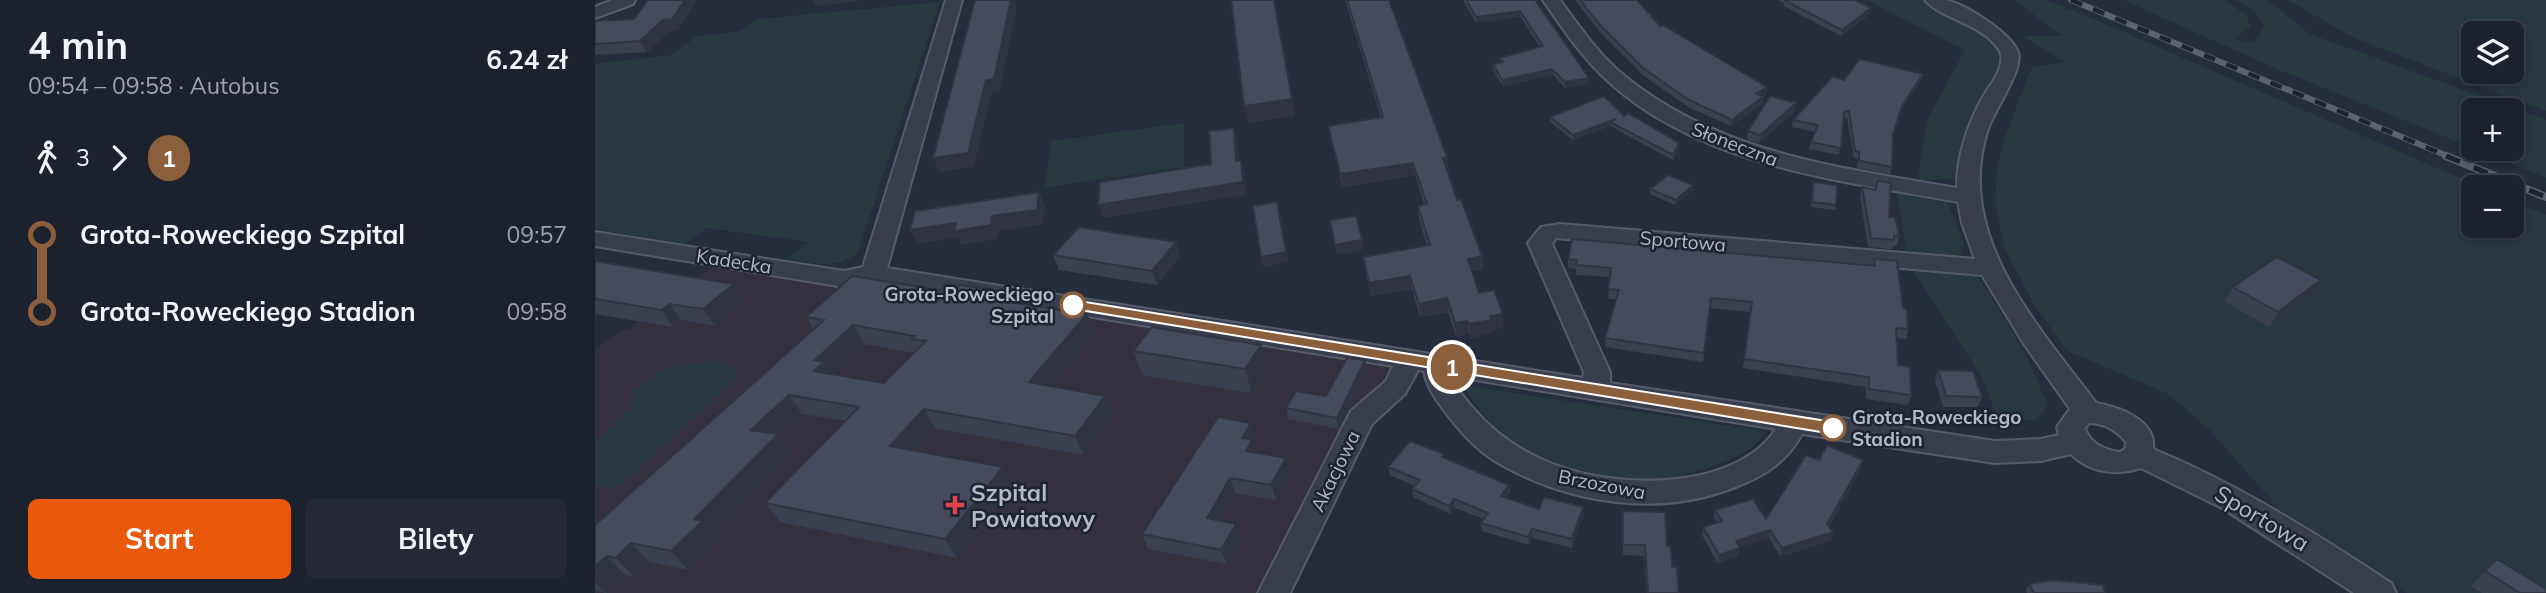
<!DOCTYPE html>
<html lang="pl">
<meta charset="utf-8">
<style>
body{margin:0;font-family:Mulish,sans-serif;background:#252936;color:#f1f3f6;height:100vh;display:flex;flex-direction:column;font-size:26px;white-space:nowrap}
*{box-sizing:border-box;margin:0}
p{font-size:23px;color:#a0a3aa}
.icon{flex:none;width:38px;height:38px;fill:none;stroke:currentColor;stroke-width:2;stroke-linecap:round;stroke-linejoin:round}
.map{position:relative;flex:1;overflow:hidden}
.panel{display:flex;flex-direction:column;background:#1c212e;width:595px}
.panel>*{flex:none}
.badge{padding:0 14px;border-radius:23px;font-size:24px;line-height:46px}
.fabs{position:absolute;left:1866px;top:21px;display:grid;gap:14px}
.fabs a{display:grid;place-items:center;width:63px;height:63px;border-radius:10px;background:#1c212e;box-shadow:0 4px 10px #0003,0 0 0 2px #3a3e4a;font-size:35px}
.map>.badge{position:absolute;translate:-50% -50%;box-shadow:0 0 0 4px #fff}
.legs{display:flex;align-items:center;gap:10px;height:77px;padding:0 28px;font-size:23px}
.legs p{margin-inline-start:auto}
.head{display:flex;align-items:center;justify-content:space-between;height:119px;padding:0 28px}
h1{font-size:38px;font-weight:700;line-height:52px}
.primary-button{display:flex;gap:14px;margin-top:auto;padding:14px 28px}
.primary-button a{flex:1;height:80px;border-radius:10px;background:#ea580c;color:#fff;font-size:28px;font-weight:700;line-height:80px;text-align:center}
.primary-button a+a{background:#252936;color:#f1f3f6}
ul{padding:0 28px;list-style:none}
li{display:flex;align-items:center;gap:24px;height:77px;font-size:26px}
li i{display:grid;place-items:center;width:10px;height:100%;margin:0 9px;background:currentColor}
li i::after{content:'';width:18px;height:18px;margin:-9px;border:5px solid;border-radius:50%;background:#1c212e}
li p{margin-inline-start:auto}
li:first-child i{background:linear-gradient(#0000 50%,currentColor 0)}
li:last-child i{background:linear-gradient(currentColor 50%,#0000 0)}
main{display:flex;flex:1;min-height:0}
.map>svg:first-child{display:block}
</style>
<main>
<section class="panel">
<div class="head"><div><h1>4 min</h1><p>09:54 – 09:58 · Autobus</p></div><b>6.24 zł</b></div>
<div class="legs"><svg class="icon" aria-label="walk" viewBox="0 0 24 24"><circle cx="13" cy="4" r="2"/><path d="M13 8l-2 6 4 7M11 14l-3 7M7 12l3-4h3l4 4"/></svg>3<svg class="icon" aria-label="forward" viewBox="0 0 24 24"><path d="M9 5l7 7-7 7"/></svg><b class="badge" style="background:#8b5e3c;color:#fff">1</b></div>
<ul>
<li><i style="color:#8b5e3c"></i><b>Grota-Roweckiego Szpital</b><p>09:57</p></li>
<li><i style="color:#8b5e3c"></i><b>Grota-Roweckiego Stadion</b><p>09:58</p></li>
</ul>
<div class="primary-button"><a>Start</a><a>Bilety</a></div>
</section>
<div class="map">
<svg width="1951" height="593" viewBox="0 0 1951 593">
<rect width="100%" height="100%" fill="#252c3d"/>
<path fill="#34303e" d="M128,259l686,102 -48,57 -91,175h-675v-243l29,-21 4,1z"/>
<path fill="#27383e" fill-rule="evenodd" d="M1271,0h55l60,30 17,18 2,18 -23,46 -16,60 -4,6 -37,3 -2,-5 9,-56 38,-70z
M1420,0h29l36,13 401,174h-8v39h38v-26l35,15v378h-138l-129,-84 -70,-80 -41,-35 -102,-44 -34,-49 -28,-54 -9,-44 2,-35 8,-32 27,-69 33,-5 -43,-26h39z
M1528,0h102l21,15 5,12 -17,12 18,3 6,-5 6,-12 -9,-14 -19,-11h32l42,34 236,86v58l-71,-29h36v-39h-38v38l-196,-79z
M1693,0h258v111l-192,-73zM1878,33h38v39h-38z
M345,2l-82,250c-21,18 -43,11 -69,7l19,-17 -102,-14 -21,16 -90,-15v-165l76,-9 26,-19 43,-5 17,-12z
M589,123v44l-140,21 7,-47z
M1302,189l50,12 17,42 -7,22 21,11 48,78 22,52 -12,14 -37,2 -18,-46 -68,-106 -7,-18z
M124,360l20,15 -123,114 -21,-3v-44l34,-32 5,-19 32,-24z
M867,385l303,46c-10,21 -32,27 -52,35 -59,22 -116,17 -172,-10 -9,-4 -21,-8 -29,-14 -21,-15 -35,-36 -50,-57z"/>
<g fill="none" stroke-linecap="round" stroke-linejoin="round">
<defs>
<path id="minor" d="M17,0h23l-2,4 -38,14v-11z
M351,0h16l-75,268 696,110 1,-6 -56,-129 13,-16 19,-3 415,35 -13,-36 -4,-21c-119,-22 -254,-35 -348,-119 -27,-24 -47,-54 -67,-83h17c20,27 39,56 66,77 95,77 215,91 331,111 0,-32 11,-65 27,-93 5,-9 13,-17 16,-28 2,-7 2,-15 -3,-20 -18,-24 -57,-29 -72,-47 6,0 14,0 21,0 19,4 65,33 72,52 6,17 -23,57 -30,77 -35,106 49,195 108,274 23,4 61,17 57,46 85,35 162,84 238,134l5,10h-42l-132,-85 -81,-40c-25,8 -51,5 -70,-14l-30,7 -46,2 -193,-29c-16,29 -39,43 -69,54 -76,29 -163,16 -233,-24 -20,-11 -36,-28 -50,-46 -11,-14 -23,-29 -26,-47l-6,-1 -13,24 -33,30 -82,169h-32l93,-182 35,-30 7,-15 -520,-85 -29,6 -249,-41v-14l249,39 19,-4zM961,238l426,37 42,69 46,65 -13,18 2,8 -18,4 -46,2 -385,-58v-11l-58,-128zM856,376l325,53c-42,63 -160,60 -223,35 -32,-12 -59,-31 -81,-57 -8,-10 -17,-19 -21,-31zM1494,423c16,1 26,6 37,19l-1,7 -5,3c-15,-2 -30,-8 -35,-24z"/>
</defs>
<use href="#minor" stroke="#565c6b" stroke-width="4"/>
<use href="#minor" fill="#383e4d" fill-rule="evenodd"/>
<defs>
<path id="rail-far1" d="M1476,0l379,157"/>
<path id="rail" d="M1851,156l100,41"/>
</defs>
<use href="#rail-far1" stroke="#5b6274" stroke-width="6"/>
<use href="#rail" stroke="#5b6274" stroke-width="8"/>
<use href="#rail-far1" stroke="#1d2332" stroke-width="4.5" stroke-dasharray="12" stroke-linecap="butt"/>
<use href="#rail" stroke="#1d2332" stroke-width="5" stroke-dasharray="15" stroke-linecap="butt"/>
</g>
<path fill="#3a4052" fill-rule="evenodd" d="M750,0h44l58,157 1,13h-1l36,99 -11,2 7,22 25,34 -12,3v3l-22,5 -1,-4 -13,3 -8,-25 -28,5 -8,-28 -41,7 -8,-39 64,-11 -8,-27 -1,-13 6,-1 -9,-30 -73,12 -14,-61 53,-8z
M868,0h72l54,78v6l-24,4 -12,-13 -50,11 -10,-16v-6l7,-1 -1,-5 41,-11 -20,-31 -44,7z
M980,0h62l23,26 107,61 -1,7 -3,2h1l-1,7 -32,23 -43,-19 -45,-32 -44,-44z
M1183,0h76l16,14 -29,22 -57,-30v-3z
M39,19l44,11 -8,1 -23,21 -52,3v-34z
M1328,74l-2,7 -21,31 -7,25 -1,30 -2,7 -33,-6 1,-9 -4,-1 -7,-40h-4l-4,37 -30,-6 2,-7 4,-10 -23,-5 1,-7 51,-40z
M1200,111l-36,32 -12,-3 1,-9z
M1029,116l55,32 -6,12 -63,-34 -37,14 -23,-18v-5z
M1218,182l23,23 -1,5 -24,-3z
M1267,187l27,30 10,19 -2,10h-4l-1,3 -24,-2 -8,-50z
M1055,189l43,1 -18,15 -25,-11z
M458,255l127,1 -23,29 -98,-15z
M973,259l304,6 2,-6 29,49 5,21 -2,10 -10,-1 2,27 13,30 -3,10 -42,-6v-12l-123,-19 8,-56 -41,-4 -7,54 -98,-15v-9l11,-39h-8l2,-22 -34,-2v-6l-8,-1z
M0,261l139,23 11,16 -30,26 -33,-6 -9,7 -78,-13z
M1726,280l-9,14 -42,33 -45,-25 8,-15z
M400,299l100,34 -45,53 55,10 8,19 -30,40 -148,-27 -20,22 88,17 10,19 -56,72 -177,-36 -15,-19 80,-82 -43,-7 -23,22 12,17 -77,81 5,6 -31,30 -39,-8 -15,15 -9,-2 -19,18 -11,-3v-65l219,-195 -8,-13zM269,344l51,9 -31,30 -51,-9z
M666,345l6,24 -15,24 -110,-18 -9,-24z
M1343,370l44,27 -4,10h-35l-8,-26z
M772,371l-28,58 -51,-10 -2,-11 40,-12z
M661,438l-3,4 3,11 34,20 -14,27 -41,-7 -16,27 17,4 5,14 -14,26 -79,-15 -6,-15z
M849,458l65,27 1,8 -4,5 33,11 44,-2v8l-11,33 -39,-10 -4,7 -47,-14 -1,-8 3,-4 -29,-11 -5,6 -37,-17 -1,-8 2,-3 -24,-11 -2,-8z
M1224,460l42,9 -32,57 2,15 -51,15 -11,-18 -29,9 -2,9 -21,7 -15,-28 1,-8 14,-4 -3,-5 1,-8 51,9z
M1028,511l44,35 12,47h-32l-3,-37 -21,-1z
M1902,559l49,34h-64l-11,-7z
M1434,584l76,9h-78l-1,-2z"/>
<path fill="#303442" d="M90,0h13l-20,30 -8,1 -23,21 -7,-11z
M217,0h47l1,1 -45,5z
M416,0h3l3,8 -18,84 -8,1 -17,74 -34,5 -7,-14 53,-78z
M679,0l21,116 -47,7 -4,-17z
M1276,8l-1,6 -29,22 1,-6z
M925,11v5l-44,7v-6z
M957,69l1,6 -50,11 -1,-6z
M1328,74l-2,7 -21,31 2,-6z
M994,78v6l-24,4v-6z
M1172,87l-1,7 -11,7 1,-7z
M1169,96l-1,7 -32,23 1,-6z
M1201,103l-1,8 -36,32 1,-8z
M1021,119l-6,3v4l-37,14v-5z
M639,128l3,12 3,34 -4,-13z
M1084,143v5l-6,12v-5z
M852,157l1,13h-4l-1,-12z
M646,160l3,13 2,22 -143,23 -5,-13z
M818,163l2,12 -73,12 -2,-13z
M1098,185v5l-18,15 1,-5z
M444,192l6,14 -2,18 -44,7 -2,8 -36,6 -4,-7 -40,6 -7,-14 82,-14z
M685,212l9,50 -26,5 -2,-10z
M767,240l1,10 -26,5 -2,-10z
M581,242l4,14 -23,29 -5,-14z
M887,256l1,13 -14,3 -1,-13z
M815,276l2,13 -41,7 -2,-13z
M1726,280l-9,14 -42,33 8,-15z
M139,284l11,16 -30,26 -12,-17z
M395,289l9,19 -16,-10z
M852,298l1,14 -28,5 -1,-13z
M75,304l12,16 -9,7 -12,-17z
M492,314l8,19 -57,68 -9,-19z
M908,314l1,13 -12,3v3l-22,5 -1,-14 21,-8z
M872,321l2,13 -13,3 -1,-14z
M258,325l11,19 -32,31 -18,-4 1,-11z
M666,345l6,24 -15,24 -7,-24z
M770,360l2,11 -28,58 -2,-11z
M194,395l13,19 -23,22 12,17 -77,81 5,6 -31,30 -17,-19 23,-32 57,-89z
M510,396l8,19 -30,40 -8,-19z
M329,409l11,19 -33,37 -12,-19z
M656,423l5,15 -3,4 4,13 -7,11 -8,-28z
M691,458l4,15 -14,27 -5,-15z
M1268,460l-2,9 -36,63 2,-8z
M408,467l10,19 -56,72 -12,-19z
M635,478l5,15 -23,40 -5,-15z
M914,485l1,8 -9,12v-9z
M859,499l1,9 -5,6 -1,-8z
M988,507v8l-11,33v-9z
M641,524l5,14 -14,26 -6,-14z
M937,529l1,9 -4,7 -1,-8z
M1175,530l-1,8 -35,11 2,-8z
M1238,532l-2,9 -51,15 2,-8z
M36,543l18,19 -15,15 -18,-19z
M1145,548l-2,8 -21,7 2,-8z
M12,556l18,19 -19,18 -11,-11v-16z"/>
<path fill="#444b5f" stroke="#303442" stroke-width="2" fill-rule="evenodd" d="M53,0h37l-13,19 -9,1 -23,21 -45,3v-23l39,-2z
M380,0h36l-17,79 -8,1 -18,73 -35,5z
M636,0h43l18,99 -48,7z
M752,0h42l58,157 -4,1 14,42 4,-1 21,57 -14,3 11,34 15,-3 9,24 -13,2 1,4 -22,4 -2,-3 -12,2 -8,-25 -28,6 -9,-28 -41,7 -6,-26 67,-12 -12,-39 9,-2 -14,-41 -73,11 -12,-48 55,-9z
M871,0h69l54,78 -24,4 -13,-13 -50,11 -9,-16 10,-2 -4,-4 44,-12 -23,-35 -44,6z
M985,0h57l23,26 3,-1 104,62 -11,7 8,2 -32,24 -43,-20 -46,-32 -44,-44z
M1189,0h70l17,8 -29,22z
M1265,59l63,15 -21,32 -9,29 -1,32 -33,-6v-9l-4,-1 -6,-40 -5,1 -3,36 -30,-6 7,-17 -25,-5 40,-44 11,4z
M1009,96l20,20 4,-3 51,30 -6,12 -63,-33 6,-3 -43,16 -23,-18z
M1175,96l26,7 -36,32 -12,-4z
M639,128l2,33 5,-1 2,22 -145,23 2,-23 111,-18 -2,-33z
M1073,175l25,10 -17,15 -26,-11z
M1283,181l13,2 -2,34h6l4,19h-5v4l-23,-2 -9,-51 13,3z
M1218,182l24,3 -1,20 -24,-3z
M444,192l-2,18 -45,6 -1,9 -37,6 2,-8 -46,7 5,-19z
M682,202l9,50 -25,5 -8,-51z
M761,216l6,24 -27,5 -5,-25z
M484,227l97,15 -24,29 -99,-16z
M977,239l303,27 -1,-7 23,2 6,47 4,1 1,20 -12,-1 2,37 12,2 1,28 -42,-6v-12l-125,-18 8,-57 -41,-4 -7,55 -99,-15 14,-48 -11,-1 3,-21 -35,-3 1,-5 -9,-1z
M1682,257l44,23 -43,32 -45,-25z
M0,261l139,23 -31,25 -33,-5 -9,6 -66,-11z
M257,276l99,16 8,-7 31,4 -7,9 104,16 -58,68 76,14 -30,40 -151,-27 -34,37 113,21 -58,72 -180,-36 94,-96 -70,-12 -38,35 27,4 -84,85 9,2 -32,30 -40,-8 -15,15 -9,-2 -12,10v-41l229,-205 -18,-3zM258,325l62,11 -4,3 15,2 -42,42 -70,-12 10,-9 -9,-2z
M557,327l109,18 -16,24 -112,-18z
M752,358l18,2 -28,58 -51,-10 10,-17 30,5z
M1343,370l35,1 9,26 -36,-1z
M623,417l33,6 -9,15 10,2 -6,11 40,7 -15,27 -41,-7 -23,40 29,6 -15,26 -79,-16z
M815,441l34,13 -2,3 67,28 -8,11 38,13 5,-12 39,10 -11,32 -40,-10 -4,8 -47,-14 7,-10 -34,-14 -5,7 -37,-17 8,-9 -32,-13z
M1232,445l36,15 -36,64 6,8 -51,16 -12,-18 -34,11 4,7 -21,7 -16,-28 19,-6 -7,-11 38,-11 13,20 40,-64 13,5z
M1028,511l42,1 2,34h4l1,21h5l2,26h-31l-3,-48h-22z
M1902,559l49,30v4h-26l-35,-22z
M1458,580l50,5 2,8h-71l-5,-9z"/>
<path fill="#8b5e3c" stroke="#fff" stroke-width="2" d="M478,300l760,122 7,6 -7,6 -765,-126 -2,-3z"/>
<g fill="#fff" stroke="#8b5e3c" stroke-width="3.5">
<circle cx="478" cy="305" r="12"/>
<circle cx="1238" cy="428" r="12"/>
</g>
<path fill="#e0444e" stroke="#1d2332" stroke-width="2.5" d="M356.5 494.5h7v7h7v7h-7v7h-7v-7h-7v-7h7z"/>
<g text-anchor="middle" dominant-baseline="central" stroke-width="5" stroke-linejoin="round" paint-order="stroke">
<g font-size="19" fill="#b4b9c8" stroke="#1d2332">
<text transform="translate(1140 144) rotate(21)">Słoneczna</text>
<text transform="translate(1088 241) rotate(5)">Sportowa</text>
<text transform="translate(139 261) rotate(9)">Kadecka</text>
<text transform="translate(740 471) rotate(-64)">Akacjowa</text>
<text transform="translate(1007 484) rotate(11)">Brzozowa</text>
</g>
<g font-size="19" font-weight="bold" fill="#b4b9c8" stroke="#1d2332" text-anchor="end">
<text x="459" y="294">Grota-Roweckiego<tspan x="459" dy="22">Szpital</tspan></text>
<text x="1257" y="417" text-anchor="start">Grota-Roweckiego<tspan x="1257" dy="22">Stadion</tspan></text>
</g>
<g font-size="23" font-weight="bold" fill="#b4b9c8" stroke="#1d2332" text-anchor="start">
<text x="376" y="492">Szpital<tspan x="376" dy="26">Powiatowy</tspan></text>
</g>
<g font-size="23" fill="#b4b9c8" stroke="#1d2332">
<text transform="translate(1667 518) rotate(31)">Sportowa</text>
</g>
</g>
</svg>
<div class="fabs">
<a><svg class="icon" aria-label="layers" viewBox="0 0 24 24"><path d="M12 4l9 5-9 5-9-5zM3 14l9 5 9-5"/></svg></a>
<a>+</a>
<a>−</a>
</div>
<b class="badge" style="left:857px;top:367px;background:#8b5e3c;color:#fff">1</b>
</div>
</main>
